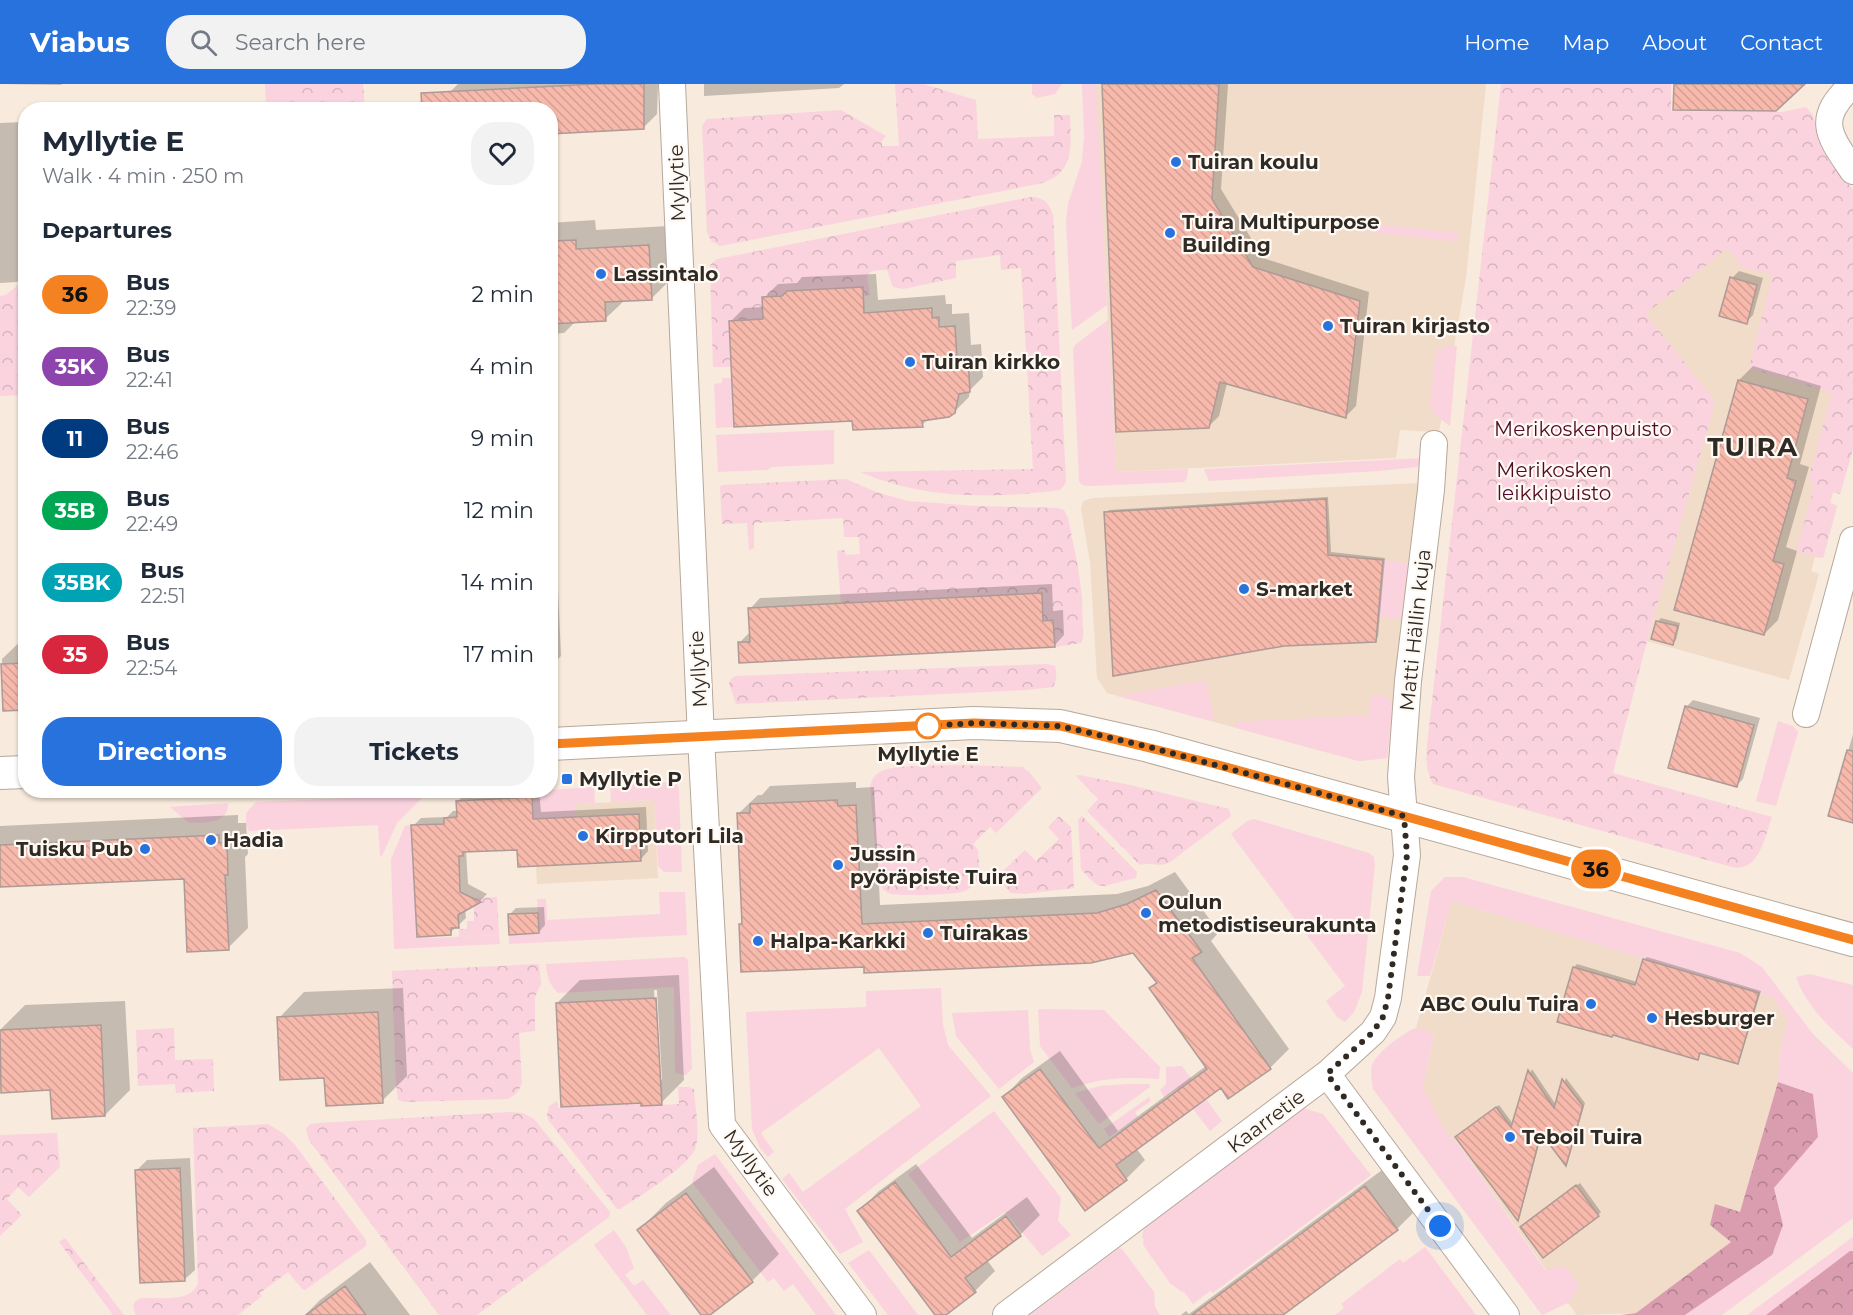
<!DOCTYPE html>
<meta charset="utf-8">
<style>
body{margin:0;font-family:Montserrat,sans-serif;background:#f2f2f3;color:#1f2937;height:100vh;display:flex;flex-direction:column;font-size:22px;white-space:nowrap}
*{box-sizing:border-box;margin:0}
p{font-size:20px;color:#747a83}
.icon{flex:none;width:33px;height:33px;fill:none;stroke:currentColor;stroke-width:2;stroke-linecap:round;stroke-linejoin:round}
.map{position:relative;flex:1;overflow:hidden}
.drawer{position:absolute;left:18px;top:18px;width:540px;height:696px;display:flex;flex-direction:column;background:#fff;border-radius:24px;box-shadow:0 2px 4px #0004}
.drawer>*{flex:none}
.badge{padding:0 12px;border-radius:20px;font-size:21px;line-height:39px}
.you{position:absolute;width:30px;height:30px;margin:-15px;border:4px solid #fff;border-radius:50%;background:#1a73e8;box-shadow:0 0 0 9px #1a73e833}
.map>.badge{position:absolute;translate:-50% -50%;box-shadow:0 0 0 3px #fff}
h2{padding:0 24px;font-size:22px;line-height:54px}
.round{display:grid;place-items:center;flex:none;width:63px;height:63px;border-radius:24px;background:#f2f2f3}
.headline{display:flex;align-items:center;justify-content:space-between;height:102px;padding:0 24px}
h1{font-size:28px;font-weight:700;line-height:45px}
.primary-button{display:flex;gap:12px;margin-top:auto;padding:12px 24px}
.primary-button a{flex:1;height:69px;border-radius:24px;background:#2772dd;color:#fff;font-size:24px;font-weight:700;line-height:69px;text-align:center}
.primary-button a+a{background:#f2f2f3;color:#1f2937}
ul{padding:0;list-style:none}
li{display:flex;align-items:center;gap:18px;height:72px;padding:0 24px}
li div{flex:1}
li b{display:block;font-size:22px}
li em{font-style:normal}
li .badge{min-width:66px;font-weight:700;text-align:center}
header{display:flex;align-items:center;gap:36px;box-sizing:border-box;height:84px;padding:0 30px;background:#2772dd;color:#fff}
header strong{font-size:28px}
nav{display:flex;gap:33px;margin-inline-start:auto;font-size:21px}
.search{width:420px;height:54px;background:#f2f2f3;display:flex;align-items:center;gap:15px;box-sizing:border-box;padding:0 21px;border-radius:24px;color:#747a83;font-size:22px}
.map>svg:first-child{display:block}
</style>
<header>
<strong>Viabus</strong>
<div class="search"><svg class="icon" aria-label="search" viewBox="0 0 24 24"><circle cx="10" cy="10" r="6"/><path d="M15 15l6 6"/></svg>Search here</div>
<nav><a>Home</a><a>Map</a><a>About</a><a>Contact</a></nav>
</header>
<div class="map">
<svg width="1853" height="1231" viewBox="0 0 1853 1231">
<defs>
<pattern id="forest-crowns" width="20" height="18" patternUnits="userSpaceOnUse" patternTransform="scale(1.5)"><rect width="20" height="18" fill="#d99daf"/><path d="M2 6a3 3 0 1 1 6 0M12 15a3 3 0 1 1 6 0" fill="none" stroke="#b0808e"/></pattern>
<pattern id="park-crowns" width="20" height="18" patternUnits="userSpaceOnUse" patternTransform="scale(1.5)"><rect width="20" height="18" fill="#fad3de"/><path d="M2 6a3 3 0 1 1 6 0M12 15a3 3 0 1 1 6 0" fill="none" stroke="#d7b5be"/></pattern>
<pattern id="building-back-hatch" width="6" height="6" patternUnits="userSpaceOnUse" patternTransform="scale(1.5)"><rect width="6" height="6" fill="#f7b9ab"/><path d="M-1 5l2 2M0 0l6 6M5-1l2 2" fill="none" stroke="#d49f93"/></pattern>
</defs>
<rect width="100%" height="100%" fill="#f8eadc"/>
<path fill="#f0dcc8" d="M1095,0h391l-20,194 -27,154 -39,-2 -4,28 -280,14z
M1838,132l15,233 -13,45 -7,-2 -3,11 7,3 -14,52 -8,-1 -4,14 8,3 -30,106 -142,-39 67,-236 -67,-89 1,-5 80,-64z
M1420,399l-9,58 -24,217 -28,3 -252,-68 -10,-15 -7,-116 -9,-53 2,-8 10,-3z
M654,716l4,78 -121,6 -4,-65 43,-2v-13z
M1452,817l321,96 15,24 -8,29 -2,32 -46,160 -96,71 -59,2 -9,-12 11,-17 -33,-16 -87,-125 -15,-16 -21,-42 11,-53 -18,-6z"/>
<path fill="#fad3de" d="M265,0h25v24l-24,1z
M1032,0h30l-7,10 -18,4 -5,-4z
M1082,0h14l11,221 -35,25 -6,-108 2,-18 14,-43 2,-24z
M1368,139l91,10 -1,9 -91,-10z
M1108,236l8,152 72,-3 -1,9 -3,4 -95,4 -7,-1 -3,-4 -6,-132 3,-5z
M1448,262h9l-7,80 -15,-11 -5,-10 5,-48 3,-7z
M722,294h9l3,49 -18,1 -2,-44 8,-1z
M834,346v34l-62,3 -5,3 -49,2 -2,-37z
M1423,374l-1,5 -5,4 -38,4 -170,10 -5,-12z
M1383,476l20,2 5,4 -6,53 -24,-1z
M1206,596l8,38 -2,3 -95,-25z
M1371,612h14l8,9 -6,53 -28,3 -123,-33v-6l133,-7z
M1778,637l15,5 5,6 -22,74 -20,-5z
M673,698l4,2 2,6 3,82h-18l-6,-6 -4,-66 -43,2 -1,-17z
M594,703l1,16 -19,1v13l-43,2 -1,-28z
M425,711l-28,28 -15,33h-2l-2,-31 -127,6h-2l-3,-6v-12l10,-11z
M228,719c0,22 -23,19 -39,20l-19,-16z
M1254,735l115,34 5,4 1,8 -13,127 -8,20 -9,10 -8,-5 -11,-16 19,-15 -114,-152 16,-13z
M411,741l6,112 15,-1 1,2 66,-3 1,9 -106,5 -3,-90 14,-33z
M1445,793h18l277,76 22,14 51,67 40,39v145l-131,97h-37l87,-60 11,-30 -9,-37 44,-51 -5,-43 -35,-12 2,-32 8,-29 -15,-24 -321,-96 -22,75h-13l14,-85z
M659,808h26l2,43 -178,9v-9l30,-2 -2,-34h9l1,21 113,-6z
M685,873l3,3 4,109 -6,6 -11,-2 -1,-86 -116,6c-9,-9 -11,-16 -12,-29z
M1810,890l43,11v64c-22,-21 -47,-42 -57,-72z
M941,904l2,37 5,20 43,51 -146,113 18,33 -23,12 -58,-75 7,-6 14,19 118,-86 -42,-58 -118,85 13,19 -6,5 -8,-9 -8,-19 -6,-117 120,-5v-16z
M1038,925l66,1 56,57 -1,12c-35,-2 -53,-2 -87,9l-32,-42z
M1028,926l2,39 4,13 -35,27 -43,-53 -4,-23z
M1416,944l18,5 -11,54 21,42 15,16 86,125 21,-4 13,20 -11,17 -26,12 -169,-226c-1,-9 -4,-21 1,-28 8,-12 29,-28 42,-33z
M1182,982l40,55 -12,10 -33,-43 -13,9 -4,-7 6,-6v-17z
M1127,1000h22l1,3 -51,37 -24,-31 25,-7z
M1149,1013l2,4 -16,11 3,5 -29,20 -5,-8z
M1303,1024l20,6 48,61 -158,118 -3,-2 -17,13 -9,-12h-2l-12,-9 -25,-35 -2,-5 1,-3 -2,-3 2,-8z
M994,1027l67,87 -3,23 13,14 -29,21 -37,-44 -45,30 -52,-68z
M715,1070l121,161h-20l-23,-31 -9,7 -10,-13 -6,4 -76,-100 6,-17z
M614,1146l12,17 8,21 -9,7 9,11 9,-6 27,34 -1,1h-22l-53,-70z
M1853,1153v78h-106z
M1425,1163l51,68h-141l9,-7 -3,-4 59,-45 3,4z
M1119,1164l3,1 32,43 1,15 5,8h-130z
M869,1166l49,65h-30l-40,-52z"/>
<path fill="url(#forest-crowns)" d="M1778,998l35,12 5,43 -44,51 9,37 -11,30 -87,60h-64l15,-2 95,-71 -21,-17 5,-21 25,8z
M1850,1167h3v64h-87z"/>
<path fill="url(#park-crowns)" d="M290,0h73l2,25h-80l5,-1z
M895,0h28l53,16 2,39 76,-3v-21h16c1,31 5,60 -32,69l-318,62 -9,-5 -4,-9 -5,-107 5,-6 134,-9 45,26 -4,5v5h17z
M1501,0h170v27l111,1 24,-5 7,8 4,17 10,21 26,37v259l-13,45 -7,-2 -3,11 7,3 -14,52 -27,-7 18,-63 -5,-11 23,-84 -83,-25 24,-94 -30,-6 -15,-20 -80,64 -1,4 66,82 1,8 -67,235 -34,132 159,44c-7,19 -13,56 -40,50l-299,-83c-7,-14 -7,-23 -6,-38z
M1031,113c13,0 18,6 22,18l13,268 -6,7c-66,9 -138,9 -200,-18l173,-3 -12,-201 -20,2 -1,-15 -44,6v17l-53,11 -10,-2 -6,-17c-8,0 -16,-1 -20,6l3,19 -7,1 -1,-9 -75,4 -24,28 -34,2 2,46h-18l-3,-98v-4l7,-6z
M25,195v116l-25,1v-100l6,-1z
M846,395l30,13 32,9 69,5 81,2 6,2 4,8 10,49 4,30 1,42 -2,4 -26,4 -2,-27 -10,1 -1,-28 -201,11 -4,-53 8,-1 1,5 14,-1 -1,-17h-15l-1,-19 -89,5v25l-5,2 -2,-27 -25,1 -2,-37 2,-2z
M1047,580l8,2c2,8 2,14 -2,21l-26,3 -291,14 -7,-21 3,-5 4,-2z
M959,681l63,2 7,5 13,16 -46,45 -6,-6 -17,17 5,6 2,28c-5,6 -11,12 -18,14 -11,3 -61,4 -71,2 -7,-2 -10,-7 -13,-13l-8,-95c2,-7 5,-12 12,-15 15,-7 59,-5 77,-6z
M1079,691l51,10 99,24 2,7 -61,46c-11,6 -19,0 -30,3l-53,-54 11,-12 -22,-23z
M1059,732l12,11 3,61 -50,6 -13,-1 -9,-10 5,-5 -5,-6 23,-22 11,11 23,-22 -11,-12z
M1082,732l55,56 -1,6 -32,8 -7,-1 -8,-7 -8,-9 -3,-49z
M497,813l2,38 -40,2v-8h8v-8h7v-18l-1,-5z
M539,880l2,20 -6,13v34l-16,2 3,50c-3,8 -6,12 -14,16l-104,3 -6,-2 -2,-15 -4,-114z
M174,944l1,32 38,-1 1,32 -38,2 -1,-9 -37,2 -2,-56z
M678,1003h11l5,2c1,18 6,40 2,57 -3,18 -59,52 -76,63h-3l-68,-88 -2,-6 2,-9 8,-5 1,7 57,-4 26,-9 1,11 37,-2z
M511,1028l12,1 11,6 76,93 -1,5 -132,98h-38l-130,-175 -3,-11 4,-5 9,-1z
M268,1040l15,9 12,12 71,95v6l-61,44 -3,-1 -14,-17 -28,21 2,3 -24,19h-102c-5,-9 -3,-14 6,-17 18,-1 47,5 56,-14l-5,-156z
M57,1049l3,34 -31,30 -11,-10 -11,12 15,16 -22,21v-101z
M65,1154l59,77h-11l-54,-73z"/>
<path fill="#0003" fill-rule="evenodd" d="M0,0h62l-1,1z
M458,0h200l-1,30 -14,14 -93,-18h-160l7,-7 54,-3 -1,-8z
M704,0h140l-5,4 -135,8z
M1103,0h125l-7,105 42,69 106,34 -13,114 -10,10 -119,-33 -8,33 -10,10z
M23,38l3,40v112l-9,8 -17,1v-160z
M595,136l1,10 73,-4 3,52 -20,20 -27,2 -20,19 -29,2 -12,12 -14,1v-111z
M1739,187l24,7 -10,37 -7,7 -14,-44z
M876,190l2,26 67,-5 1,9h6v10l17,-1 2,32 10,-1 2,33 -13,13 -1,7 -15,15 -25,6 -7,7 -68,-5 -124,-98 14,-14 20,-1v-9l14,-14 19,-1 5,-6z
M1753,282l68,20 -21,78 9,3 -23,80 11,4 -19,69 -14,14 -25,-254z
M1328,413l3,55 54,6 -7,79 -3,3 -269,-127 3,-3z
M550,437h5l6,135 -11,11z
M1052,500l1,27 10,-1 1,25 -10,11 -315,-3 12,-12 -1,-22 10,-11z
M1661,534l19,5 -4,17 -3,3 -20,-5 5,-17z
M26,552v72l-22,1 -2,-50z
M1693,616l67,18 -17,61 -7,7 -50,-79z
M1853,650v87l-23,-6z
M856,698v6l18,-1 6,118 237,-11 31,-8 27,-14 44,60 -8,9 78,108 -19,19 -49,18 -85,62 9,12 -19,19 -122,-82 18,-19 38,-27 58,80 88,-65 -55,-78 7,-6 -24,-31 -269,14 -125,-40 4,-3 -5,-109 19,-18h4l8,-9z
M539,706l2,22 105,-5 2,44 -7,8 -122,-11 -53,3 2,33 19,10 -7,7 -15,8 1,9 -16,15 -37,-107 8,-8 26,-1 6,-6h5v-10l7,-7z
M238,731v8h8l2,31 -3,3 3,71 -20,20 -43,-71 -185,9v-60z
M544,823l1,18 -6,7 -30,-17 7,-7z
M1647,873l114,34 -21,68 -3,3 -35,-10 -4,6 -84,-24 -55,-14 15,-53 3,-3 60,18 7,-22z
M679,891l5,105 -23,23 -104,-100 23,-23zM654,906h3l5,90h-3z
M403,904l4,88 -25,25 -56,-25 -47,-58 25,-26z
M125,917l5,89 -25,25 -53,-26 -52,-59 25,-25z
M1532,985l24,36 10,-27 19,25 -17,58 -2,3 -24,-31 -22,83 -2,2 -58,-84 39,-29 14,19z
M190,1074l5,112 -11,10 -47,-110 10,-10z
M916,1080l56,74 55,-41 13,18 -20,20 -33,25 8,11 -20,20 -32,24h-7l-77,-104 20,-20z
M714,1083l65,87 -27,27 -45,34h-4l-64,-85 27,-27z
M1386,1083l31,42 -20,20 -116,86h-100l5,-4 3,3z
M1580,1099l21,29 -3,3 -74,9z
M370,1178l40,53h-105l15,-15z"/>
<path fill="url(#building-back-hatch)" stroke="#ae9a96" stroke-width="1.5" d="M596,0h48v45l-94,5v-24h-128l-1,-17z
M1102,0h117l-7,115 41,68 107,34 -14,117 -126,-36 -11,46 -93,4z
M1674,0h131l-29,27 -103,-1z
M576,156v9l73,-4 3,55 -47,2 1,19 -56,3v-83z
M1730,193l27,8 -10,39 -28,-8z
M863,203l1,26 68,-5v10l7,-1v10l16,-1 2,32h11l2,34 -11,2 -4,19 -6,4 -27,4 1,6 -70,3 -1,-9 -118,6 -5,-106 34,-2 -1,-22 20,-1 5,-5z
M1738,296l70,19 -21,79 9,3 -23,80 11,3 -20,71 -90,-25z
M1326,415l2,56 55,5 -7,82 -92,4 -171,30 -9,-164z
M1042,509l1,28 10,-1 2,27 -316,16 -1,-21h12l-2,-34z
M1656,537l22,5 -5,19 -22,-6z
M26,579v47l-23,1 -2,-47z
M1685,622l69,19 -17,62 -69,-19z
M1847,666l6,1v72l-25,-7z
M532,713l1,22 106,-5 2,47 -123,6 -1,-17 -54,2v4h-4l1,36 21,10 -23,13 1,13h-8v7l-34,2 -6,-112 33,-1v-6l13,-1 -1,-16z
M837,716l1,6 18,-1 6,119 235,-11 30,-9 29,-14 46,62 -10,6 79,111 -43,30 -7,-11 -105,77 11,15 -42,31 -83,-114 38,-28 59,79 108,-79 -58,-81 8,-5 -24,-30 -42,10 -227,10v-6l-123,5 -2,-48h3l-5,-111h13v-9z
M219,751v8l8,-1 1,33h-3l4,75 -42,2 -3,-73 -184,8v-42z
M538,829l1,20 -30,2 -1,-21z
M1643,875l116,34 -21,71 -38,-11 -2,7 -85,-25 -1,2 -55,-15 16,-55 62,18z
M656,914l6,107 -21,1v-3l-80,4 -5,-104z
M378,928l5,91 -57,3 -2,-28 -44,2 -3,-63z
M101,941l4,91 -53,3 -2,-29 -49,3 -1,-63z
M1528,986l26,38 8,-29 21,27 -17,60 -25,-33 -23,88 -63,-84 41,-30 15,20z
M180,1084l5,113 -45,2 -5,-113z
M895,1098l56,75 55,-41 15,20 -56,42 11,14 -30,23h-11l-78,-104z
M1576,1101l23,31 -56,42 -23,-31z
M1365,1102l33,44 -115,85h-91z
M686,1109l67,89 -43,33h-9l-64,-85z
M345,1202l21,29h-60z"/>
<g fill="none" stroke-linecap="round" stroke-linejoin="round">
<defs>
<path id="minor" d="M672,0l29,654 21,387 141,190
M1853,0c-38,35 -25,50 0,87
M1806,630l47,-174
M1327,990l179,241
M1006,1231l321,-241 46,-42 10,-15 5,-19 19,-143 -6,-78 7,-96 23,-191 3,-46"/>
<path id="tertiary" d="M550,660l424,-21 86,3 89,20 704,194
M0,689l26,-1"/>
</defs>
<use href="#minor" stroke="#b6a89b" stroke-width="28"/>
<use href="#tertiary" stroke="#b6a89b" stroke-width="34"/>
<use href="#minor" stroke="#fff" stroke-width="26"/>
<use href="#tertiary" stroke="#fff" stroke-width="32"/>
</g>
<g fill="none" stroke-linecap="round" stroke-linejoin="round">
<defs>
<path id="line" d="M550,660l424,-21 86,3 155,38 638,176"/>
</defs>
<use href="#line" stroke="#fff" stroke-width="14"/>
<use href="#line" stroke="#f58220" stroke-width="9"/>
<path stroke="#302a25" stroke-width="6" stroke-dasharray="0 10.8" d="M928,642l46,-3 86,3 89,21 255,69 3,39 -19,143 -5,19 -10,15 -46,42 113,152"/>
</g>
<g fill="#2772dd" stroke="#fff9f3" stroke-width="2">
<circle cx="1176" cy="78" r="6"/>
<circle cx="1170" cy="149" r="6"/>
<circle cx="601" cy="190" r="6"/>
<circle cx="1328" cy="242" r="6"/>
<circle cx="910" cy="278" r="6"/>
<circle cx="1244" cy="505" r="6"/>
<rect x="561" y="689" width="12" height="12" rx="3"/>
<circle cx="583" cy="752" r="6"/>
<circle cx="211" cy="756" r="6"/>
<circle cx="145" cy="765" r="6"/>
<circle cx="838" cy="781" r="6"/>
<circle cx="1146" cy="829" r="6"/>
<circle cx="928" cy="849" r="6"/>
<circle cx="758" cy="857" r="6"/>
<circle cx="1591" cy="920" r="6"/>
<circle cx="1652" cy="934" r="6"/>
<circle cx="1510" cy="1053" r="6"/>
</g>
<circle fill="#fff" stroke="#f58220" stroke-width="3" cx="928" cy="642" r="12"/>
<g text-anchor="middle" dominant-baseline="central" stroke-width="4.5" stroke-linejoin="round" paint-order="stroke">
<g font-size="20" font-weight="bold" fill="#302a25" stroke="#fff9f3" text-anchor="start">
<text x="1188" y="78">Tuiran koulu</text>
<text x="1182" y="138">Tuira Multipurpose<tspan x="1182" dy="23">Building</tspan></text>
<text x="613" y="190">Lassintalo</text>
<text x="1340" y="242">Tuiran kirjasto</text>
<text x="922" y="278">Tuiran kirkko</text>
<text x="1256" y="505">S-market</text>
<text x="579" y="695">Myllytie P</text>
<text x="595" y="752">Kirpputori Lila</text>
<text x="223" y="756">Hadia</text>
<text x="133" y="765" text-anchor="end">Tuisku Pub</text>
<text x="850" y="770">Jussin<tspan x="850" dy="23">pyöräpiste Tuira</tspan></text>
<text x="1158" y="818">Oulun<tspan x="1158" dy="23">metodistiseurakunta</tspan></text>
<text x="940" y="849">Tuirakas</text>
<text x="770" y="857">Halpa-Karkki</text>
<text x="1579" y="920" text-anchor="end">ABC Oulu Tuira</text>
<text x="1664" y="934">Hesburger</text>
<text x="1522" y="1053">Teboil Tuira</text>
</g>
<g font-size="20" fill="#302a25" stroke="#fff9f3">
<text transform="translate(677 99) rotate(-92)">Myllytie</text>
<text transform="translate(1415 546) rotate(-84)">Matti Hällin kuja</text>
<text transform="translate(698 585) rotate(-93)">Myllytie</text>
<text transform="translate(1266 1037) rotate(-37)">Kaarretie</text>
<text transform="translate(751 1079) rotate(54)">Myllytie</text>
</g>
<g font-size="20" fill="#510a2a" stroke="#fff9f3">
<text x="1583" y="345">Merikoskenpuisto</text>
<text x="1554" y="386">Merikosken<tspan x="1554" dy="23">leikkipuisto</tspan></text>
</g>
<g font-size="20" font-weight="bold" fill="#302a25" stroke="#fff9f3">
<text x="928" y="670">Myllytie E</text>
</g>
<g font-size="26" font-weight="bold" letter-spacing="1.5" fill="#302a25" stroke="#fff9f3">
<text x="1753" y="363">TUIRA</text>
</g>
</g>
</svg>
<div class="you" style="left:1440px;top:1142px"></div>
<b class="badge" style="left:1596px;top:785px;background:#f58220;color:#111">36</b>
<section class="drawer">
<div class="headline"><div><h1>Myllytie E</h1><p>Walk · 4 min · 250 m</p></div><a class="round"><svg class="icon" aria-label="heart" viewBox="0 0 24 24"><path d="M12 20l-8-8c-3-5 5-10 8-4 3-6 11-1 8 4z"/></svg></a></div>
<h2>Departures</h2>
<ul>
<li><span class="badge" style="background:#f58220;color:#111">36</span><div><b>Bus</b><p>22:39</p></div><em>2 min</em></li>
<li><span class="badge" style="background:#8e44ad;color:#fff">35K</span><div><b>Bus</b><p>22:41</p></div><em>4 min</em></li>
<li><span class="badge" style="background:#003b80;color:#fff">11</span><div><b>Bus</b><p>22:46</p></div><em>9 min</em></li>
<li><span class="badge" style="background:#00a651;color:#fff">35B</span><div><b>Bus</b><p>22:49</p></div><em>12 min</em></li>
<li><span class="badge" style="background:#00a3b4;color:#fff">35BK</span><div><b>Bus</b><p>22:51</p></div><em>14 min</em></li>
<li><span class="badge" style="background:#d7263d;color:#fff">35</span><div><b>Bus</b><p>22:54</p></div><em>17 min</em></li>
</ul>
<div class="primary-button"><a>Directions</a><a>Tickets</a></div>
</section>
</div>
